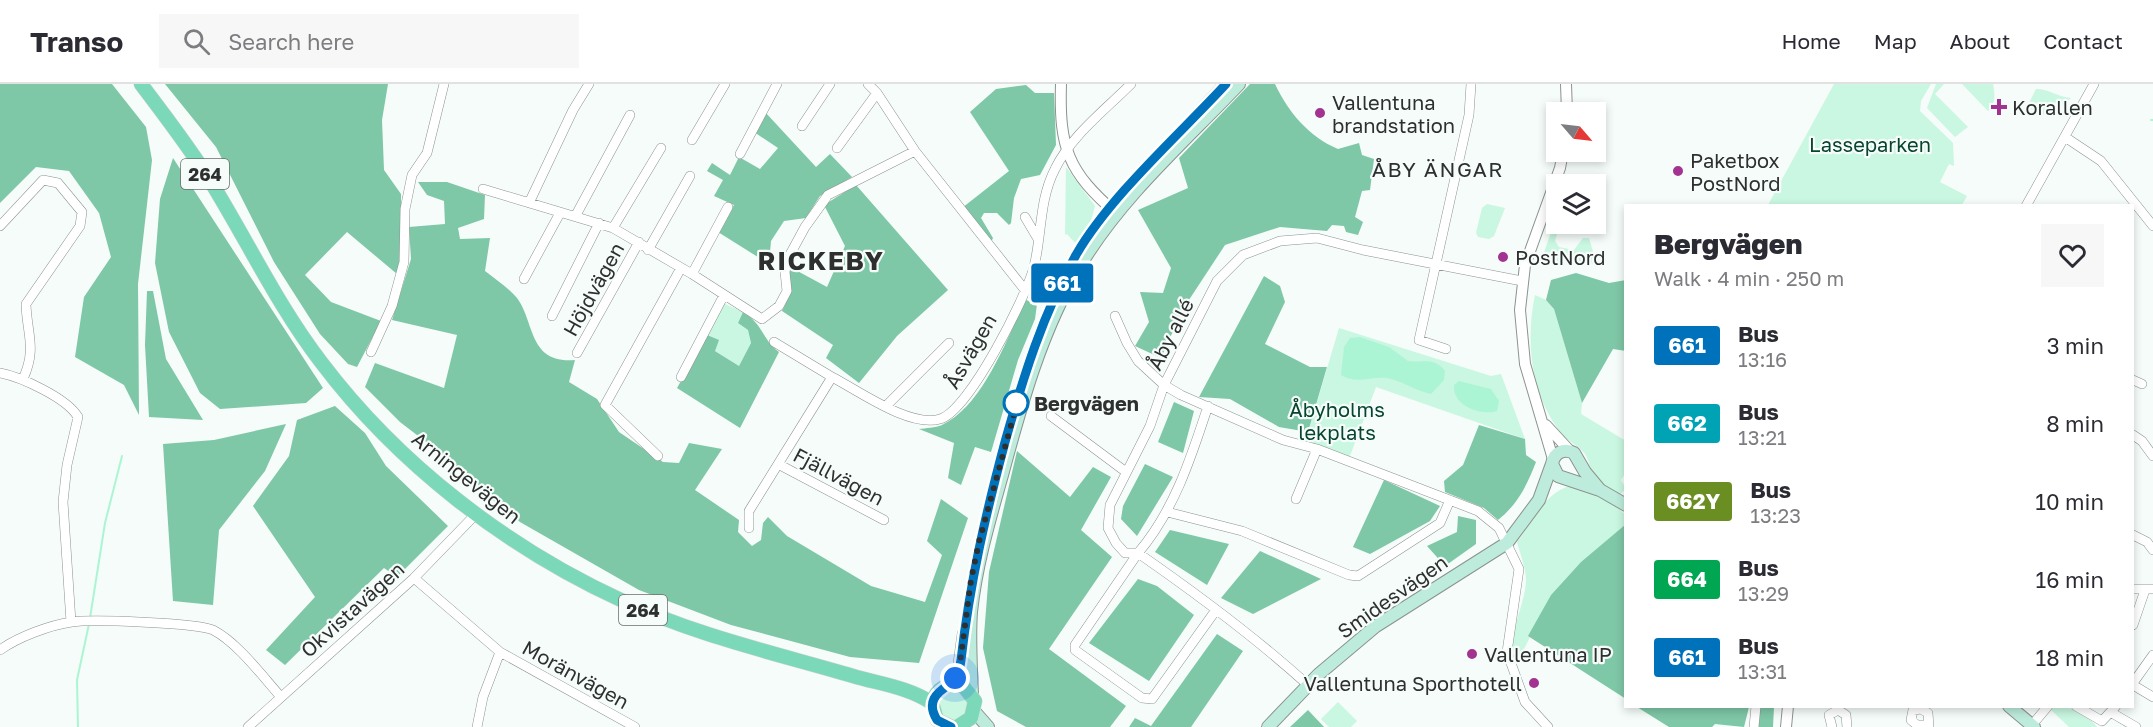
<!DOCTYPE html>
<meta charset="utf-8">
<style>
body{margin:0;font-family:"Golos Text",sans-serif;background:#f7f7f7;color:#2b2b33;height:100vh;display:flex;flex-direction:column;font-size:22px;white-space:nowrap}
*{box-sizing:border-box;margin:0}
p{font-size:20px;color:#7c7c81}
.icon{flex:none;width:33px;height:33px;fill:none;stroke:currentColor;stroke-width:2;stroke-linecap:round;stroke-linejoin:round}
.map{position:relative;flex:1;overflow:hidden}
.side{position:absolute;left:1624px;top:120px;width:510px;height:504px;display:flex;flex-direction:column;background:#fff;border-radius:0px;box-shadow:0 3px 9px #0003}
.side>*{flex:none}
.badge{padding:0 12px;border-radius:4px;font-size:21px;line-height:39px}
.needle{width:39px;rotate:118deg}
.tools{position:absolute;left:1546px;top:18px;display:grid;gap:12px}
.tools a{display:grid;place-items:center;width:60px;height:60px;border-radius:0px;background:#fff;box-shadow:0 3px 9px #0003;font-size:30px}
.you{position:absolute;width:30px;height:30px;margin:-15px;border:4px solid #fff;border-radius:50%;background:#1a73e8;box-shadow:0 0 0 9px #1a73e833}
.map>.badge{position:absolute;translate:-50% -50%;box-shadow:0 0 0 3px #fff}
.round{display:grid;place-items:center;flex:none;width:63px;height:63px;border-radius:0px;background:#f7f7f7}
.head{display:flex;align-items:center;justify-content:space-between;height:102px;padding:0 30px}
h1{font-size:28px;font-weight:800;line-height:45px}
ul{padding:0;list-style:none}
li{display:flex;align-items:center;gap:18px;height:78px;padding:0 30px}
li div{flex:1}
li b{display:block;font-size:22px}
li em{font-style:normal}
li .badge{min-width:66px;font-weight:700;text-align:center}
header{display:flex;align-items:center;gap:36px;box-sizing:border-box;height:84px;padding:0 30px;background:#fff;border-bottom:2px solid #e1e1e2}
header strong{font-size:28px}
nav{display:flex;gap:33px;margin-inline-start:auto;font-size:21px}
.search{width:420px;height:54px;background:#f7f7f7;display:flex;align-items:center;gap:15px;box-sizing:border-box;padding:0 21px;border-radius:0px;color:#7c7c81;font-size:22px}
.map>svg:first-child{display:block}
</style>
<header>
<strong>Transo</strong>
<div class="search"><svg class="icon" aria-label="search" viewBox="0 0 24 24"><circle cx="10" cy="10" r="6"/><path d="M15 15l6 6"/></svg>Search here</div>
<nav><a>Home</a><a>Map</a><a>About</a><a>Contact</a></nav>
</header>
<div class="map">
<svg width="2153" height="643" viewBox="0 0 2153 643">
<rect width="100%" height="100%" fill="#f5fcf9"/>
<path fill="#c9f7e1" d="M1834,0h97l-10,17 -1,10 33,32 1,23 -5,-2 -9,18 27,14 -5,9h-194z
M1936,0h8l-9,10 33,33 -13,10 -28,-29z
M1962,0h31c2,10 3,20 -5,27z
M2036,5c13,0 22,8 35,9 -11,11 -19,16 -34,17l-9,-10z
M1066,83l29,39 -5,18 -14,20 -9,-10 -2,1z
M1487,120l18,4 -11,28 -5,3 -11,-2 -2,-4 6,-25z
M1557,131v9h3l-5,17 4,6 15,3 9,-12h6l8,27c-19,-8 -37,0 -57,-1z
M1535,211l11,5 8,9 28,94 -1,11 45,27v31l-5,8 5,9 -6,5c-10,-3 -23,-12 -28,-22 -3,-6 -3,-12 -7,-18 -5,-7 -14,-11 -21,-18 -33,-38 -39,-93 -29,-141z
M723,219l20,9 -5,11 10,7 3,13 -12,23 -25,-16 -7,-15z
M1339,244l152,48 10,-2 24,65 -149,-52 -28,74 -44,-15z
M1570,402c22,1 39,15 56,29v9l-45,38 -30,33 -35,70c-10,-31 7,-53 10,-82 1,-13 -6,-29 -9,-41 16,-20 27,-49 53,-56z
M939 622a15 15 0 1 1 30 0a15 15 0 1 1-30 0Z
M1338,618l19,19 -6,6h-22l-8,-8z
M2055,623c18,0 31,5 42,20h-28l-18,-17z"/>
<path fill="#7ec7a7" d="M0,0h112l34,43 6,33 -14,124 1,131 -15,-30 -49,-28 9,-60 27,-40 -12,-44 -30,-42 -33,-4 -36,36z
M165,0h223l-6,36 2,50 17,24v66l-4,14 -50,-42 -42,43 26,27 50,19 -24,46 -9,-3 -28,-30 -46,-72 -58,-115z
M1250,0h25c13,28 34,53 63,65l21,-6 3,12 12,4 -4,31 -8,1 -7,26 8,5 -5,13 -12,-3 -2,-6 -12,-1 -5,6 -47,-4 -55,18 -42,64 -22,49 -26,-12 14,-24 -9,-30 23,1 8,-25 -33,-58 50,-22 -9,-30z
M1026,1l9,8h19l2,52 -16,30 -19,4 -7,19 -3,25 -2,2 -12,-12h-13l-3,5 12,20 -3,6 -28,-36 47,-37 -39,-59 26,-23z
M765,28l51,55 14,-13 22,23 -32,19 -14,22 -22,3 -13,20 -2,23 -51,-32 16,-27 -20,-9 9,-16 -16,-9 5,-8 18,12 9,-18 21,12 18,-21 -24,-16z
M173,74l150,230 -17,15 -86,6 -20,-16 -31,-61 -14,-69 5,-64z
M418,98h29l38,13 -1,24 -26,9 2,11 30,-1 -5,33c10,8 24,17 32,27 18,24 11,66 58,62l-6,22 28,17 22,33 44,30 16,1 10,-20 33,6 -27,41 44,30 -1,12 14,14 9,-6 2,-17 5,-6 19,19 84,50 54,16 17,-47 -15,-14 14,-42 27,19 -49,145 -69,-6 -119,-32 -92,-35 -119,-68 -53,-43 -28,-27 -39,-30 -35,-35 10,-24 69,25 13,-53 -65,-15 19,-61 -2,-32 36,-3 -1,-23 -17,-6z
M856,101l92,105 -51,46 -38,47 -33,-25 7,-13 -51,-34c7,-13 10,-23 5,-37l3,-7 37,20 18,-41 -21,-41z
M1576,189l33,10 17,-3v71l-13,-2 -31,54 -28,-94 -8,-9 5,-20z
M1264,192l16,10 5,16 -20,42 45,23h17l-19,65 -29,-5 -49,-28 -31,-2z
M147,207h6l13,68 37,61 -54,-3 -4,-72z
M1026,216l11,4 -2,15 -17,41 -27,92 -16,-5 -14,38 -13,-7 6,-35 -35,-14c7,-1 16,-1 23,-4 42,-20 64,-86 84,-125z
M743,228c21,13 18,26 36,40l-39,76 -63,-40 30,-53 12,5 -4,11 24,15 12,-23 -3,-13 -10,-7z
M1174,318l20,9 -11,42 -25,-11z
M335,322l30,27 21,33 62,60 -51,51 -13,-9 -99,97 -19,-15 49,-53 -62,-91 36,-50 8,-36z
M286,340l-21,47 -46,59 -6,75 -40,-4 -10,-157 51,-4z
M1479,341l46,14 1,16 10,7c-9,23 -18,42 -38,58l-14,-12 -39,-16 -1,-11 19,-16z
M1017,367l53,46 23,-30 18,10 -30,53 31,27 -63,92 77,57 -16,21h-84l-29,-16 -14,-63 6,-76z
M1145,380l28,13 -36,59 -16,-17 2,-13z
M1384,396l56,26 -10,15 -60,33 -17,-7z
M1458,432l18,4v24l-31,22 -18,-20 30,-14z
M1626,440v175l-98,-63 23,-41 30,-33z
M1170,446l59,14 -22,41 -52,-33z
M1260,467l61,28 -68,35 -32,-16z
M1138,495l19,7 37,29 -45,66 -60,-38z
M1217,550l26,17 -52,76h-62l6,-9 16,8z
M1637,623h112l-5,20 -29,-3 -3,3h-43z
M1760,623h14l-1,20h-15z
M1308,626l16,17h-34z"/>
<path fill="#acf5d4" d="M1360,253l29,10 19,14c15,2 26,-4 37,10l-1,9 -13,14c-15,-3 -29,-13 -44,-16 -17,-2 -30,7 -46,-3l3,-28 6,-9z
M1459,297l32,8 8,12 -2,10c-18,5 -45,-6 -43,-26z"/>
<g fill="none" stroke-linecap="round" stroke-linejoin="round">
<path stroke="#acf5d4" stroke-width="2" d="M2151,36h2
M90,534l15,-95 17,-67
M78,643l-1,-47 12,-56"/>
<defs>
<path id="minor" d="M868,0l9,9 38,58 110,139
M802,42l28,-42
M2065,53l36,24 52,65
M692,56l33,-56
M837,64l40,-55
M740,70l37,-70
M483,105l130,39 79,46 70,45 17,-13 8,-15 -2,-19 2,-12 18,-33 23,-32 87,-44
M529,119l44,-93 16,-26
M2026,122l68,-122
M576,131l54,-100
M1025,133l13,22
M0,142l43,-46 15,3 24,29 -2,14 -54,78c1,31 11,44 -3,75
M613,144l48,-80
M648,166l42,-74
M692,190l36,-67
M524,195l36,-66
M552,232l47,-93
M1115,232l12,27 11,18 26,24 17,10 102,45 34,9 161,62 21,17 20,41 -12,83 18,50 23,25
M774,258l58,35
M1446,265l-27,-9 50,-225 2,-31
M371,268l21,-46 12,-44 1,-53 7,-34 15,-22 17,-69
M577,269l62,-111
M0,289c21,4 67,25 78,44l-11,48 -4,37 8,120
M681,293l43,-82
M2133,296l9,4
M886,322l63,-63
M1208,322c-17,52 -34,105 -70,147h-13l-9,-10 -8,-15 2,-23 40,-79 14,-41 53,-104 26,-26 37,-14 37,-3 46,12 159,31
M1051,332l75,56
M2133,351l9,6 11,15
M658,372l-53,-51 76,-137
M778,380l106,56
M1296,415l21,-50
M1167,428l75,19 107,44 9,1 82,-53 10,-23
M749,444v-17l83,-134c27,14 78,51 108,42 29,-8 86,-122 94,-152 8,-33 5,-67 21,-98 16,-33 50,-59 76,-85
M2133,451l14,7 6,8
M414,494l86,74 135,75
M2133,505h20
M1216,526l-64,89 -10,-1 -67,-48v-5l63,-92c59,41 116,83 170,132
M2133,541l12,-35
M0,566c18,-13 50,-25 72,-28 19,-3 126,1 141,8 24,12 50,47 68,67
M2133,599l20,-28
M2133,601l20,12
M2076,622l26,15 14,-15
M2112,629l24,14
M1927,641h-10l-6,-5 2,-10 8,-1 7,4 1,14
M2032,641l16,-19
M248,643l166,-149 62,-64
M477,643l6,-30 17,-45
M1754,643l2,-21
M1832,643l-3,-12 9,-5 8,5 1,12"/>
<path id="tertiary" d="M1061,0c-2,64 7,88 56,130
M1566,0l1,28
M1546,341l24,26
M1553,375l-28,-95 -5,-54 5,-45 35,-97 3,-16
M1786,643l2,-21"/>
<path id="secondary" d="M1151,80l75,-80
M1067,189c16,-31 38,-59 62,-85
M1600,406l-15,-18 -11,-19c-10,-5 -20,-1 -22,11l6,12 42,14 26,15
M951,600l8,-13 5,-37
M972,610c-1,-27 -3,-55 -1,-82 5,-47 18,-91 31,-137 19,-71 40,-147 79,-211 41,-68 104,-123 158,-180
M2009,622l25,21
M974,627l14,16
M1268,643l51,-53 57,-48 131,-83 32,-43 13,-36"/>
<path id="primary" d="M141,0c24,32 49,64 70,98 37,60 67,124 110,180 77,102 186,186 302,239 74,35 152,52 230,75 27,8 55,11 79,27
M952,643l-15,-7 -5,-17c5,-15 15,-21 31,-17l12,15 -4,17 -14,9"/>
</defs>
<use href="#minor" stroke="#8c938f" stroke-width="10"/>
<use href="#tertiary" stroke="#8c938f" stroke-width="12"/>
<use href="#secondary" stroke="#8c938f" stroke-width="14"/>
<use href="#primary" stroke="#d5d6d5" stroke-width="15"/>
<use href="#minor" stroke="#fff" stroke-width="9"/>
<use href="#tertiary" stroke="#fff" stroke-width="10"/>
<use href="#secondary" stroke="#bdecdc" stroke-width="12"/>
<use href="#primary" stroke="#7bd8b9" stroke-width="14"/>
</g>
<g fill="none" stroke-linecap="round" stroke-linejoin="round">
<defs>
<path id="line" d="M951,643l-14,-7c-11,-18 -1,-27 13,-36 8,-5 10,-16 11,-24 9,-78 24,-143 44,-218 18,-64 38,-129 71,-187 34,-59 103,-120 150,-171"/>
</defs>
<use href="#line" stroke="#fff" stroke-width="14"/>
<use href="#line" stroke="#0072bc" stroke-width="9"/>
<path stroke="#2e302f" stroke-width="6" stroke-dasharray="0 10.8" d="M955,594l4,-7 12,-91 8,-38 40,-146 -3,7"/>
</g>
<g fill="#a23390" stroke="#f5fcf9" stroke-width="2">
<path d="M1996 14h6v6h6v6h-6v6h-6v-6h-6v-6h6z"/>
<circle cx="1320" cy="29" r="6"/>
<circle cx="1678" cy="87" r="6"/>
<circle cx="1503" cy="173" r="6"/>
<circle cx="1472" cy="570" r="6"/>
<circle cx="1534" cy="599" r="6"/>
</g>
<circle fill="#fff" stroke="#0072bc" stroke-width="3" cx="1016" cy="319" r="12"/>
<g text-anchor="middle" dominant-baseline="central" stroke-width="4.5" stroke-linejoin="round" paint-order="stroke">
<g fill="#f5fcf9" stroke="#6a6d6c" stroke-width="1.5">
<rect x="181" y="75" width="48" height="30" rx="4.5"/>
<rect x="619" y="511" width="48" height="30" rx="4.5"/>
</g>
<g font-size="18" font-weight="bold" fill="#2e302f">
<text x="205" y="90">264</text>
<text x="643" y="526">264</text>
</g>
<g font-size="20" fill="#2e302f" stroke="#f5fcf9" text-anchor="start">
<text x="1332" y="18">Vallentuna<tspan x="1332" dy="23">brandstation</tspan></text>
<text x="2012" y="23">Korallen</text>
<text x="1690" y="76">Paketbox<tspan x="1690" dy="23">PostNord</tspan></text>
<text x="1515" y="173">PostNord</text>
<text x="1484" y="570">Vallentuna IP</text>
<text x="1522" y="599" text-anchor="end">Vallentuna Sporthotell</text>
</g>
<g font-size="20" fill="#074531" stroke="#f5fcf9">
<text x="1870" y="60">Lasseparken</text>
<text x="1337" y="325">Åbyholms<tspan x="1337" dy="23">lekplats</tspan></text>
</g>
<g font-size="20" fill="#2e302f" stroke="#f5fcf9">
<text transform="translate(593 205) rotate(-61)">Höjdvägen</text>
<text transform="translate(1170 250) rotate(-63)">Åby allé</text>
<text transform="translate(970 267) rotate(-60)">Åsvägen</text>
<text transform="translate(839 392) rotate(28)">Fjällvägen</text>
<text transform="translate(467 393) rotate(39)">Arningevägen</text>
<text transform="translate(1392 512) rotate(-35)">Smidesvägen</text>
<text transform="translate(352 525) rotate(-42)">Okvistavägen</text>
<text transform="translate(576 590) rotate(29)">Moränvägen</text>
</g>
<g font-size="20" font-weight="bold" fill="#2e302f" stroke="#f5fcf9" text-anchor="start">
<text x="1034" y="319">Bergvägen</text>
</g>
<g font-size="21" letter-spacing="1.5" fill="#2e302f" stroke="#f5fcf9">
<text x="1438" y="85">ÅBY ÄNGAR</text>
</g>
<g font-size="26" font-weight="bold" letter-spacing="1.5" fill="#2e302f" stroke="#f5fcf9">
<text x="821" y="176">RICKEBY</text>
</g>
</g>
</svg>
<div class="tools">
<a><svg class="needle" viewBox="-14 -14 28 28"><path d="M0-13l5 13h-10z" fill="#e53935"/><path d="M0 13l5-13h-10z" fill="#7c7c81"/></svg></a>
<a><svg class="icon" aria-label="layers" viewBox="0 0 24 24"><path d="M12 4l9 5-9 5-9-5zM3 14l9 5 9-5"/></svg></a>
</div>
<div class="you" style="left:955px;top:594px"></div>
<b class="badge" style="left:1062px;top:199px;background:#0072bc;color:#fff">661</b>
<section class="side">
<div class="head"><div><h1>Bergvägen</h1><p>Walk · 4 min · 250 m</p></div><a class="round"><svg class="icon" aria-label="heart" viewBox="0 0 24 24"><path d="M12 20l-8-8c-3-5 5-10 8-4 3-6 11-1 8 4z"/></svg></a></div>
<ul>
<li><span class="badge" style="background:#0072bc;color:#fff">661</span><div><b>Bus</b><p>13:16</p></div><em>3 min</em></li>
<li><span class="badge" style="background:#00a3b4;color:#fff">662</span><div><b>Bus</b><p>13:21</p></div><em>8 min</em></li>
<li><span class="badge" style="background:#6b8e23;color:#fff">662Y</span><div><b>Bus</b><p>13:23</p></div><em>10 min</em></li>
<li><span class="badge" style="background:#00a651;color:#fff">664</span><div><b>Bus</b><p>13:29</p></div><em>16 min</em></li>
<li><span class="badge" style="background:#0072bc;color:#fff">661</span><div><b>Bus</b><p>13:31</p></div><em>18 min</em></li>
</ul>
</section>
</div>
